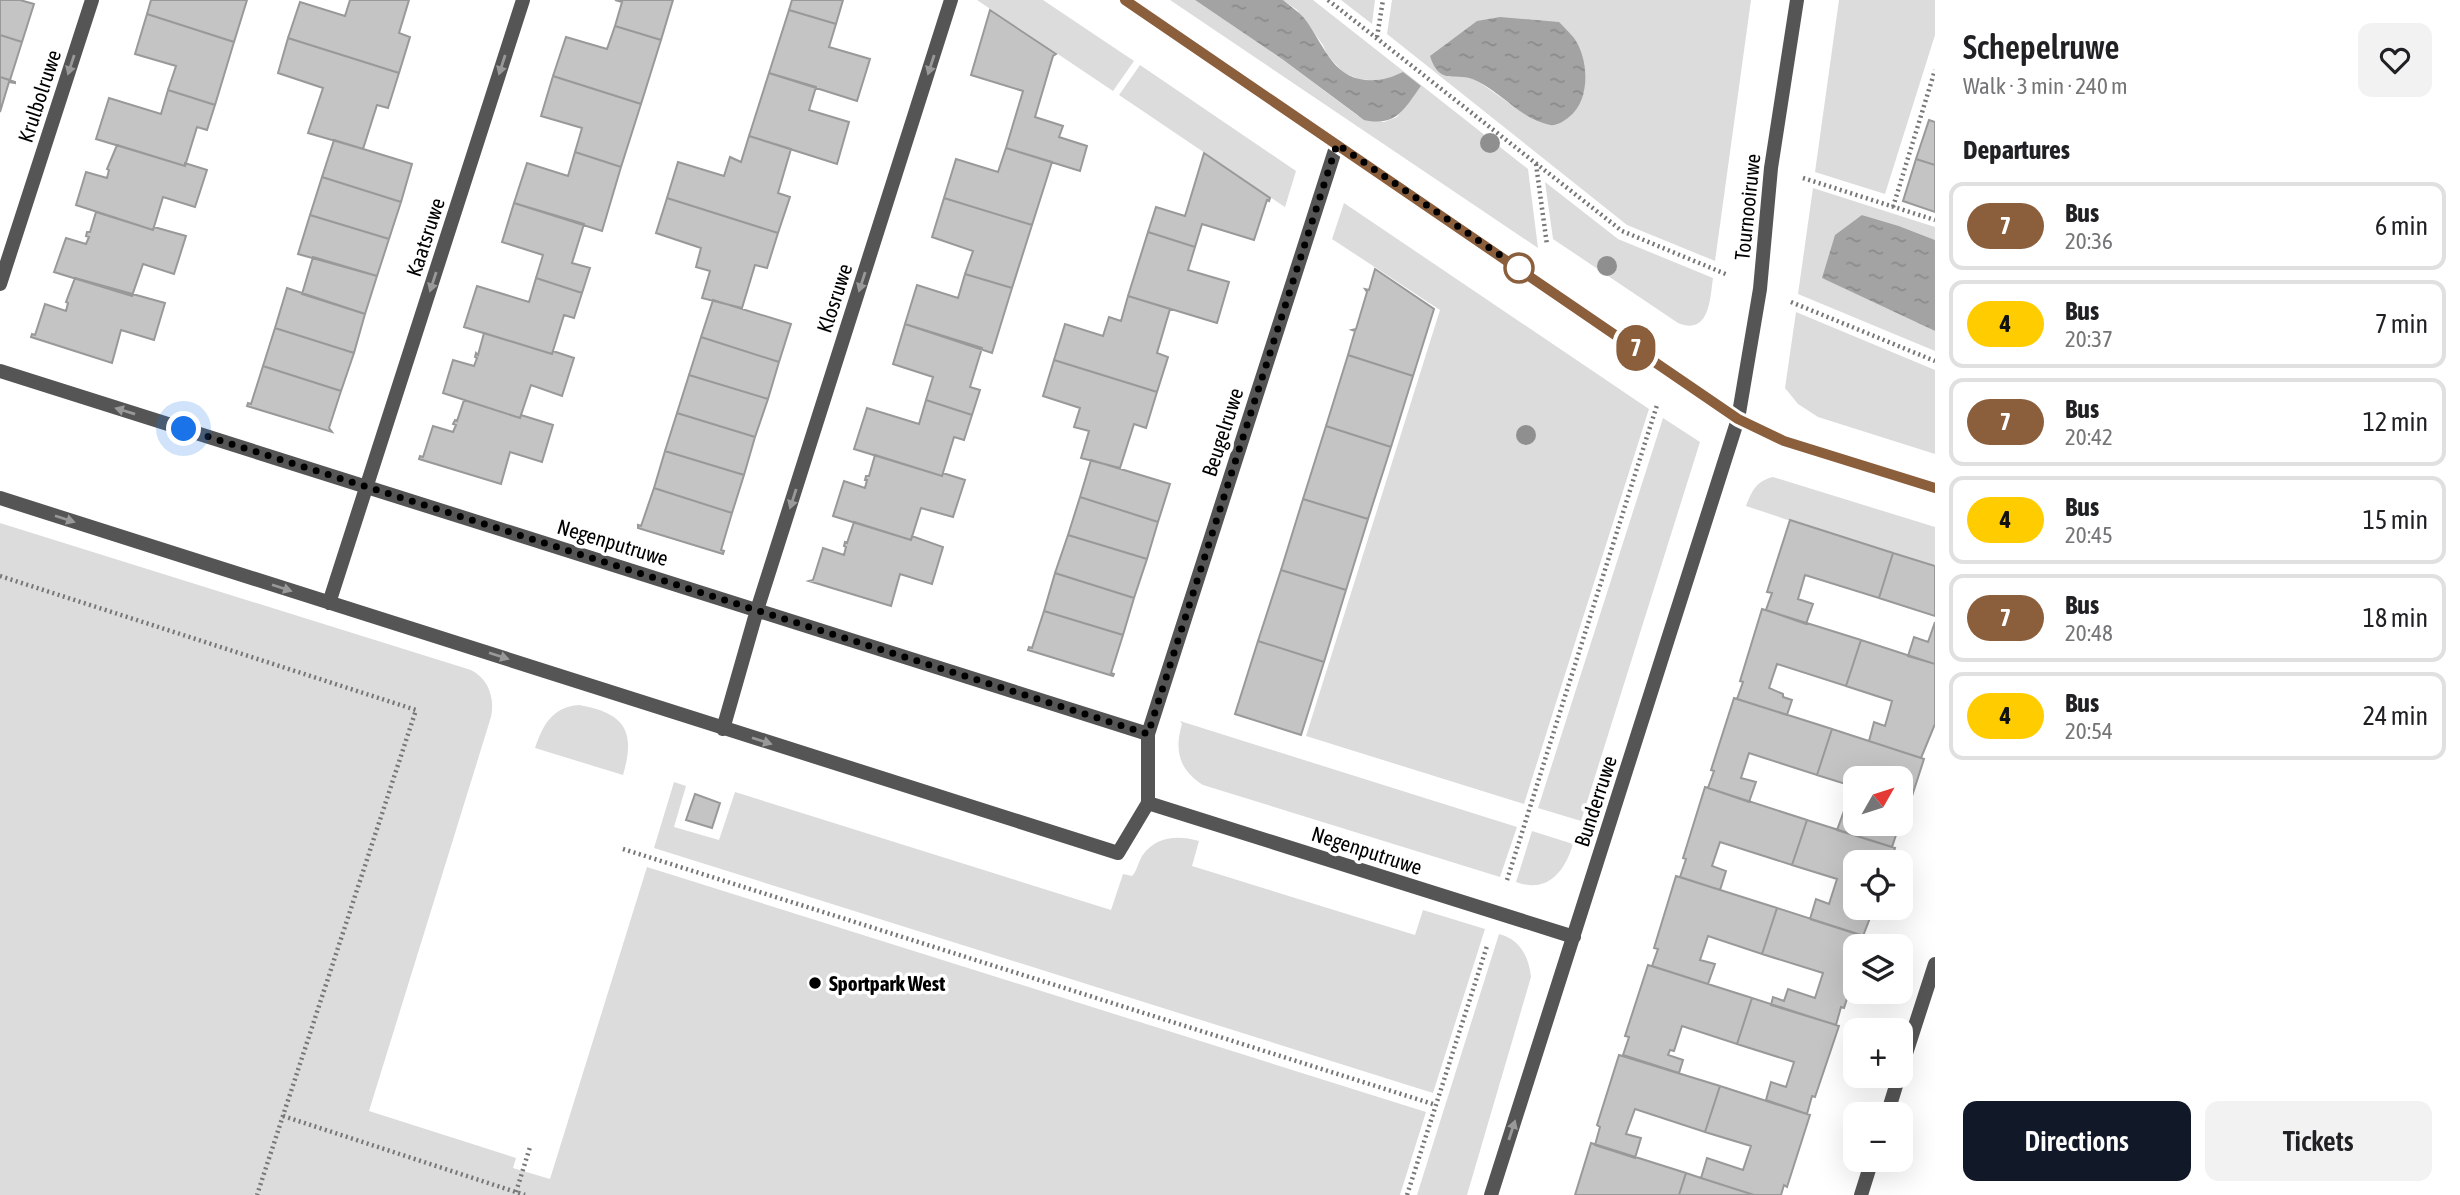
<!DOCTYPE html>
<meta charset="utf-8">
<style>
body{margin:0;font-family:"Asap Condensed",sans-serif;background:#f2f2f2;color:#202124;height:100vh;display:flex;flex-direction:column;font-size:26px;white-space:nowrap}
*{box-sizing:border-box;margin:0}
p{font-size:23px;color:#757577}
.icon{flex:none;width:38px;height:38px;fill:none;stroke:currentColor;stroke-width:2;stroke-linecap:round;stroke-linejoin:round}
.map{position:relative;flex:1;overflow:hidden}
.panel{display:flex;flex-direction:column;background:#fff;width:525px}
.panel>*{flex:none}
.badge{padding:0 14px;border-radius:23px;font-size:24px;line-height:46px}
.needle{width:46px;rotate:51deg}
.controls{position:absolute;left:1843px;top:766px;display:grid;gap:14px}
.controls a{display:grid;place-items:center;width:70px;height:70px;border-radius:14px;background:#fff;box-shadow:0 7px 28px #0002;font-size:35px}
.you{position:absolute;width:35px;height:35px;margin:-18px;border:5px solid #fff;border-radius:50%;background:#1a73e8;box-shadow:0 0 0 10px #1a73e833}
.map>.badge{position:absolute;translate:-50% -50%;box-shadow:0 0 0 4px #fff}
h2{padding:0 28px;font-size:26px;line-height:63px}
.round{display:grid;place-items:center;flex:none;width:74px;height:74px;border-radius:14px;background:#f2f2f2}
.summary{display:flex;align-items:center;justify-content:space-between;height:119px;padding:0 28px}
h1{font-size:33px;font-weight:600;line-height:52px}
.button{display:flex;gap:14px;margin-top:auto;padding:14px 28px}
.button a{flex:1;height:80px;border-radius:14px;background:#111827;color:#fff;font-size:28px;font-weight:600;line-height:80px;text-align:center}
.button a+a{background:#f2f2f2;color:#202124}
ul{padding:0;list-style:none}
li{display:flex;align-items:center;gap:21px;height:88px;margin:0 14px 10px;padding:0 14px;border:4px solid #e0e0e0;border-radius:14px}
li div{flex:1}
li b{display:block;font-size:26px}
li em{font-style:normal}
li .badge{min-width:77px;font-weight:700;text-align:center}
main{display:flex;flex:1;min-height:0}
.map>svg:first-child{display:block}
</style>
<main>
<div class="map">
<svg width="1935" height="1195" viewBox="0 0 1935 1195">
<defs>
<pattern id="water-ripples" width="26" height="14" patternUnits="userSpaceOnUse" patternTransform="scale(1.75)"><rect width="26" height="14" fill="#a3a3a3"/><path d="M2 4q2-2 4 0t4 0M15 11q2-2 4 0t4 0" fill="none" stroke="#8b8b8b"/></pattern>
</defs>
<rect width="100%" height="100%" fill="#fff"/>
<path fill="#dcdcdc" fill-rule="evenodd" d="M977,0h66l91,61 -21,30z
M1170,0h25l87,59 76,57 26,6 13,-5 24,-31 -31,-8 -11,3 -20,-2 -15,-6 -17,-18 -4,-10 -26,-35 -14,-10h30l215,169 10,79z
M1341,0h34l-3,24z
M1392,0h359l-36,261 -88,-36 -240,-191zM1585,68l-1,24 -34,33 -30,-14 -45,-32z
M1839,0h96v35l-50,159 -70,-22z
M1140,65l156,106 -11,36 -166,-112z
M1545,182l73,57 95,39c-3,20 -3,58 -35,45l-125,-84z
M1813,188l122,39v13l-36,-14 -37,-11 -39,63 112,53v20l-137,-57z
M1344,203l305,206 -125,395 -218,-68 134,-426 -108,-71z
M1796,312l139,58v84l-117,-37 -20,-13 -13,-16z
M1663,418l37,24 -119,379 -43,-13z
M1773,477l162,50v42l-189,-63c6,-15 10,-25 27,-29z
M0,523l471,147c18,9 24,29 20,47l-122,394 147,47 -3,10 37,11 97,-312 779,245 -26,83h-1400z
M579,705c46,8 57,26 44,70l-88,-27c8,-23 17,-41 44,-43z
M1180,721l337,106 -17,50 -297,-92c-24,-15 -29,-35 -21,-61z
M674,782l12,4 -12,41 45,13 16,-48 376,118 12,-36 9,2c5,-5 6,-13 10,-20 14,-20 36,-21 57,-15l-7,25 223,69 8,-25 62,19 -52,164 -779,-245z
M1532,831l41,13c-8,27 -25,50 -57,38z
M1499,934c21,5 30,23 32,43l-64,218h-50z"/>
<path fill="url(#water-ripples)" d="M1195,0h88c7,6 15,11 21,18 19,24 27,59 62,62 15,1 24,-2 37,-8l18,14c-17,23 -24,41 -57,34l-82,-61z
M1500,17l59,5c5,5 10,10 15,16 15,21 17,62 -5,79 -5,4 -12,9 -19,8 -29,-6 -48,-32 -73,-44 -21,-11 -37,7 -47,-25l47,-35z
M1862,215l37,11 36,14v91l-113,-53 13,-43z"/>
<path fill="#c4c4c4" stroke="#999" stroke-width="2" d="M0,0h20l14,4 -12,38 -22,-7z
M151,0h96l-13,42 -87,-28z
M350,0h59l-10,33 11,4 -11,36 -111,-35 12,-36 45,14z
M615,0h58l-12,40 -46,-14 7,-24z
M792,0h51l-7,24 -47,-14z
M789,10l47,14 -7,23 41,12 -13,42 -88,-28z
M990,10l66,44 -3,2 -18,61 28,9 -4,11 28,9 -7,25 -74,-23 17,-57 -52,-16z
M147,14l87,28 -19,63 -47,-15 8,-24 -41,-12z
M615,26l46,14 -20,64 -88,-28 13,-39 41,12z
M0,35l22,7 -12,38 -10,-3z
M288,38l111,35 -11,35 -11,-3 -14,44 -55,-16 15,-45 -45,-15z
M769,73l47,14 -7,23 40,12 -12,42 -88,-28z
M553,76l88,28 -20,63 -46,-15 7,-24 -41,-12z
M0,77l15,5v1l-6,-1 -9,30z
M168,90l47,15 -8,25 -10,-3 -12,39 -89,-27 13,-41 52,16z
M1929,120l6,2v43l-19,-6z
M749,136l42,13 -13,44 12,4 -12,36 -111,-35 11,-36 46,14 6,-19 11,5z
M334,140l78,24 -11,38 -79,-25z
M117,145l68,21v-3l22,7 -12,37 -32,-10 -10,33 -77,-25 10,-33 21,6 2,-8 -2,-1z
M1006,148l46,14 -20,63 -88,-27 12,-39 42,13z
M575,152l46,15 -19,64 -88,-28 13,-40 41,13z
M1204,153l66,45 -1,3 -2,-1 -13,40 -52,-16 -7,23 -47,-15 8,-25 29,9z
M1916,159l19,6v47l-32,-11z
M322,177l79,25 -12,37 -79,-24z
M667,198l111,35 -11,35 -12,-3 -13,43 -40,-10 8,-27 -14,-4 5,-19 -45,-15z
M944,198l88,27 -20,63 -47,-14 8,-23 -41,-14z
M514,203l70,21 -12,39 18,5 -8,25 -46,-15 7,-23 -41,-13z
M96,212l57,18 1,-3 32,9 -12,38 -31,-10 -11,32 -78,-24 12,-34 20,6 3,-7 -3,-1 1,-4h3z
M310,215l79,24 -12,37 -79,-22z
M1148,232l47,15 -7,23 41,12 -12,41 -89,-27z
M313,257l64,19 -12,38 -63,-20z
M1375,269l59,40 -21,67 -65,-21 7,-24 -3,-1 4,-1 11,-37 -2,-3 4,1z
M965,274l47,14 -20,65 -87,-29 12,-39 41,13z
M75,278l90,25 -11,37 -33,-10 -9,33 -81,-26 1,-3 3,1 10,-31 21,7 2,-8 -2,-1z
M536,278l46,15 -8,25 -10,-3 -12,39 -88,-27 13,-41 52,16z
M287,288l78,26 -11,39 -79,-25z
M1128,296l42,13 -13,44 11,4 -11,35 -103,-32 11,-36 38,12 6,-19 12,4z
M713,300l78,24 -12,38 -78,-25z
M905,324l77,24 -12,39 10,3 -8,25 -46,-15 7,-23 -40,-13z
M275,328l79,25 -13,38 -78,-25z
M484,333l68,21 1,-3 21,7 -12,38 -31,-11 -11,33 -77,-25 10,-33 21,6 3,-8 -2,-1 1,-4 2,2z
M701,337l78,25 -11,37 -79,-24z
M1348,355l65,21 -22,71 -65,-21z
M1054,360l103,32 -11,36 -12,-4 -14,44 -39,-10 8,-27 -15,-4 6,-19 -37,-12z
M263,366l78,25 -12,37 3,4 -85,-26 1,-3 3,1z
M689,375l79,24 -13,38 -78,-24z
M464,400l56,18 1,-3 32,10 -11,37 -32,-10 -9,32 -82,-25 1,-3 3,1 10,-31 20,6 3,-7 -3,-1 2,-4 2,1z
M926,400l46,15 -8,25 -10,-3 -12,39 -88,-27 13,-41 52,16z
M677,413l78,24 -11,38 -79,-24z
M1326,426l65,21 -23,72 -65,-20z
M665,451l79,24 -12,38 -78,-25z
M875,455l67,21 1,-3 22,7 -12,37 -32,-9 -10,32 -78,-24 11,-35 21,7 2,-8h-2l1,-4h3z
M1091,460l79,24 -12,38 -78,-25z
M654,488l78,25 -11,37 3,1 -1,3 -85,-26v-3l3,1z
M1080,497l78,25 -11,37 -79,-24z
M1303,499l65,20 -22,71 -65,-20z
M1790,520l103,33 -14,45 -74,-23 -7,24 15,5 -7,20 -40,-14 6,-17 -5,-1z
M854,522l57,18 1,-4 31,11 -11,37 -32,-10 -9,32 -82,-25 4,-1 10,-32 21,7 2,-8 -2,-1 1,-4 2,1z
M1068,535l79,24 -13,39 -79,-25z
M1893,553l42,13v50l-56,-18z
M1281,570l65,20 -22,72 -66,-21z
M1055,573l79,25 -11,37 -79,-24z
M1762,609l99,31 -15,46 -69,-22 -8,24 14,6v3l9,3 -5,15 -50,-16 6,-17 -3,-1z
M1044,611l79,24 -12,38 3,1 -1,2 -85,-26 1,-3 3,1z
M1935,622v42l-27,-8 6,-19 14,5z
M1861,640l74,24v60l-14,34 -52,-17 5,-19 11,4 7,-25 -46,-15z
M1258,641l66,21 -23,73 -66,-21z
M1734,698l98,31 -15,46 -68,-22 -8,25 15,4 -7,20 -41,-14 6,-17 -3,-1z
M1832,729l92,30 -23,71 -3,-1 -6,18 -55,-17 7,-19 11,3v10h45v-45h-45v8l-38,-12z
M1705,787l102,33 -15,45 -72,-23 -8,24 14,5 -6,19 -40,-13 6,-18 -3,-1z
M695,794l25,9 -8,25 -26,-8z
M1807,820l88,28 -4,15h-36v45h21l-3,11 -3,-1 -7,18 -53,-17 6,-20 13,5 8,-25 -45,-14z
M1676,876l101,32 -15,46 -54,-18 -8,24 15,4 -7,20 -56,-18 6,-17 -4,-1z
M1777,908l90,29 -3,10h-9v27l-11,34 -3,-1 -5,18 -65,-20 2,-8 11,4 4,-12 27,9 8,-25 -61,-19z
M1648,965l104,33 -15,46 -55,-18 -8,25 -4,-1 -2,5 15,5 -4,13 -56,-18 6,-18 -4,-1z
M1752,998l87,28 -24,71 -3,-1 -5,18 -41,-14 5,-18 15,5 8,-25 -57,-18z
M1619,1055l101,31 -15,46 -70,-23 -9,25 15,4 -6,20 -40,-13 5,-18 -3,-2z
M1720,1086l90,29 -23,72 -3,-2 -3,10h-27l-53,-17 6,-20 36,12 8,-24 -46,-14z
M1591,1143l95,30 -7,22h-104z
M1686,1173l15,5 53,17h-75z"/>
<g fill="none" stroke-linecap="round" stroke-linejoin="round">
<path stroke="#777" stroke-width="4.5" stroke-dasharray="2 3.5" stroke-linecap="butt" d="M1328,0l294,231 106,44
M1377,37l6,-37
M1536,164l11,81
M1803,178l132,42
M1893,207l42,-137
M1791,302l144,59
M0,576l416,134 -159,485
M623,849l813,256
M1507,880l150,-475
M283,1116l242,79
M516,1192l14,-45
M1407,1195l80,-249"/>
<path stroke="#555" stroke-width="14" d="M1125,0l613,419 46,22 151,47
M1337,144l-189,590v69l426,134
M0,284l92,-284
M0,371l1148,363
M0,498l1118,355 30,-50
M329,603l194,-603
M723,729l34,-119 194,-610
M1900,1072l35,-108
M1887,1115l12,-39
M1491,1195l247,-776 22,-130 11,-121 26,-168
M1861,1195l11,-35"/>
</g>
<g fill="#8f8f8f">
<circle cx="1490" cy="143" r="10"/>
<circle cx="1607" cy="266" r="10"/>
<circle cx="1526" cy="435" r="10"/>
</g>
<defs><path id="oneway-solid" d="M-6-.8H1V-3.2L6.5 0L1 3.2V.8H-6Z" transform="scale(1.75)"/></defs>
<g fill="#999">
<use href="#oneway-solid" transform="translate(71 65) rotate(108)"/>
<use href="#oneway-solid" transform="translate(502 65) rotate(108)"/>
<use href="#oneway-solid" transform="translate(931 65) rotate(108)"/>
<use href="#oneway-solid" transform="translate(433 282) rotate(108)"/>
<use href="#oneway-solid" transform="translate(862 282) rotate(108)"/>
<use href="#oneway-solid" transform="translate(125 411) rotate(-163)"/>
<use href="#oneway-solid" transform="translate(793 499) rotate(108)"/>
<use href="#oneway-solid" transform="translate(65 519) rotate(18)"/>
<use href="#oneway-solid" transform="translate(282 588) rotate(18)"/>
<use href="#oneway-solid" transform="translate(499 656) rotate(18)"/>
<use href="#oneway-solid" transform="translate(762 741) rotate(18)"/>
<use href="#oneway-solid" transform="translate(1512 1130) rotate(-72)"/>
</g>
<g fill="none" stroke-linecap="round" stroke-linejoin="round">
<defs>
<path id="line" d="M1125,0l613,419 46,22 151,47"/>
</defs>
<use href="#line" stroke="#fff" stroke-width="16"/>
<use href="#line" stroke="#8b5e3c" stroke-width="10"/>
<path stroke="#000" stroke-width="7" stroke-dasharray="0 12.6" d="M184,429l964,305 189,-590 182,124"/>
</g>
<circle fill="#fff" stroke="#8b5e3c" stroke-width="3.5" cx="1519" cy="268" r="14"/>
<circle fill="#000" stroke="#fff" stroke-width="2.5" cx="815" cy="983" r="7"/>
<g text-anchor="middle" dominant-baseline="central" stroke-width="7" stroke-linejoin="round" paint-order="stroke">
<g font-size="21" fill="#000" stroke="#fff">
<text transform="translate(39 96) rotate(-72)">Krulbolruwe</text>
<text transform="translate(1747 207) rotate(-84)">Tournooiruwe</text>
<text transform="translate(425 237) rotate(-72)">Kaatsruwe</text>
<text transform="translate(834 298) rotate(-72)">Klosruwe</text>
<text transform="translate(1222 432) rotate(-72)">Beugelruwe</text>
<text transform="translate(613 542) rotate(17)">Negenputruwe</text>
<text transform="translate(1595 801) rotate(-72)">Bunderruwe</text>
<text transform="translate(1367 850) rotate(18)">Negenputruwe</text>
</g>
<g font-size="21" font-weight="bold" fill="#000" stroke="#fff" text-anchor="start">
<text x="829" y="983">Sportpark West</text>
</g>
</g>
</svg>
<div class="controls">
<a><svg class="needle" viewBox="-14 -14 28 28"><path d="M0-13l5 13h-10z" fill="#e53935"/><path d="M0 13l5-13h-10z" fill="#757577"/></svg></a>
<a><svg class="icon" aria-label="locate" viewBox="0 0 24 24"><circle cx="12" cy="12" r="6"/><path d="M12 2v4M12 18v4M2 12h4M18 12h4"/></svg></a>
<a><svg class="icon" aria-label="layers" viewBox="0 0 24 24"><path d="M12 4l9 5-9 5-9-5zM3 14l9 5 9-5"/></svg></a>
<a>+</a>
<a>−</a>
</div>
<div class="you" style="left:184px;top:429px"></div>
<b class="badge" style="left:1636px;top:348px;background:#8b5e3c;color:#fff">7</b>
</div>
<section class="panel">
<div class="summary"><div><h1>Schepelruwe</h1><p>Walk · 3 min · 240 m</p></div><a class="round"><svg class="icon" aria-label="heart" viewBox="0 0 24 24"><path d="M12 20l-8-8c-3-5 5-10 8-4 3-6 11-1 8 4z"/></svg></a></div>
<h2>Departures</h2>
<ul>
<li><span class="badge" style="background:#8b5e3c;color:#fff">7</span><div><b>Bus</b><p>20:36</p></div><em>6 min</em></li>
<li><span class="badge" style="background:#fc0;color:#111">4</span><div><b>Bus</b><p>20:37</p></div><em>7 min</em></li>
<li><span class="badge" style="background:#8b5e3c;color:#fff">7</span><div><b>Bus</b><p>20:42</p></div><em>12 min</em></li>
<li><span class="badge" style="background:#fc0;color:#111">4</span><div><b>Bus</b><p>20:45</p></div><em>15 min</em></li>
<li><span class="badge" style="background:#8b5e3c;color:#fff">7</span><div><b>Bus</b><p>20:48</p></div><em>18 min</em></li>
<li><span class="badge" style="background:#fc0;color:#111">4</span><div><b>Bus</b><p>20:54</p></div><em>24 min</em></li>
</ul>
<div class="button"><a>Directions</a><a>Tickets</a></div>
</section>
</main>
